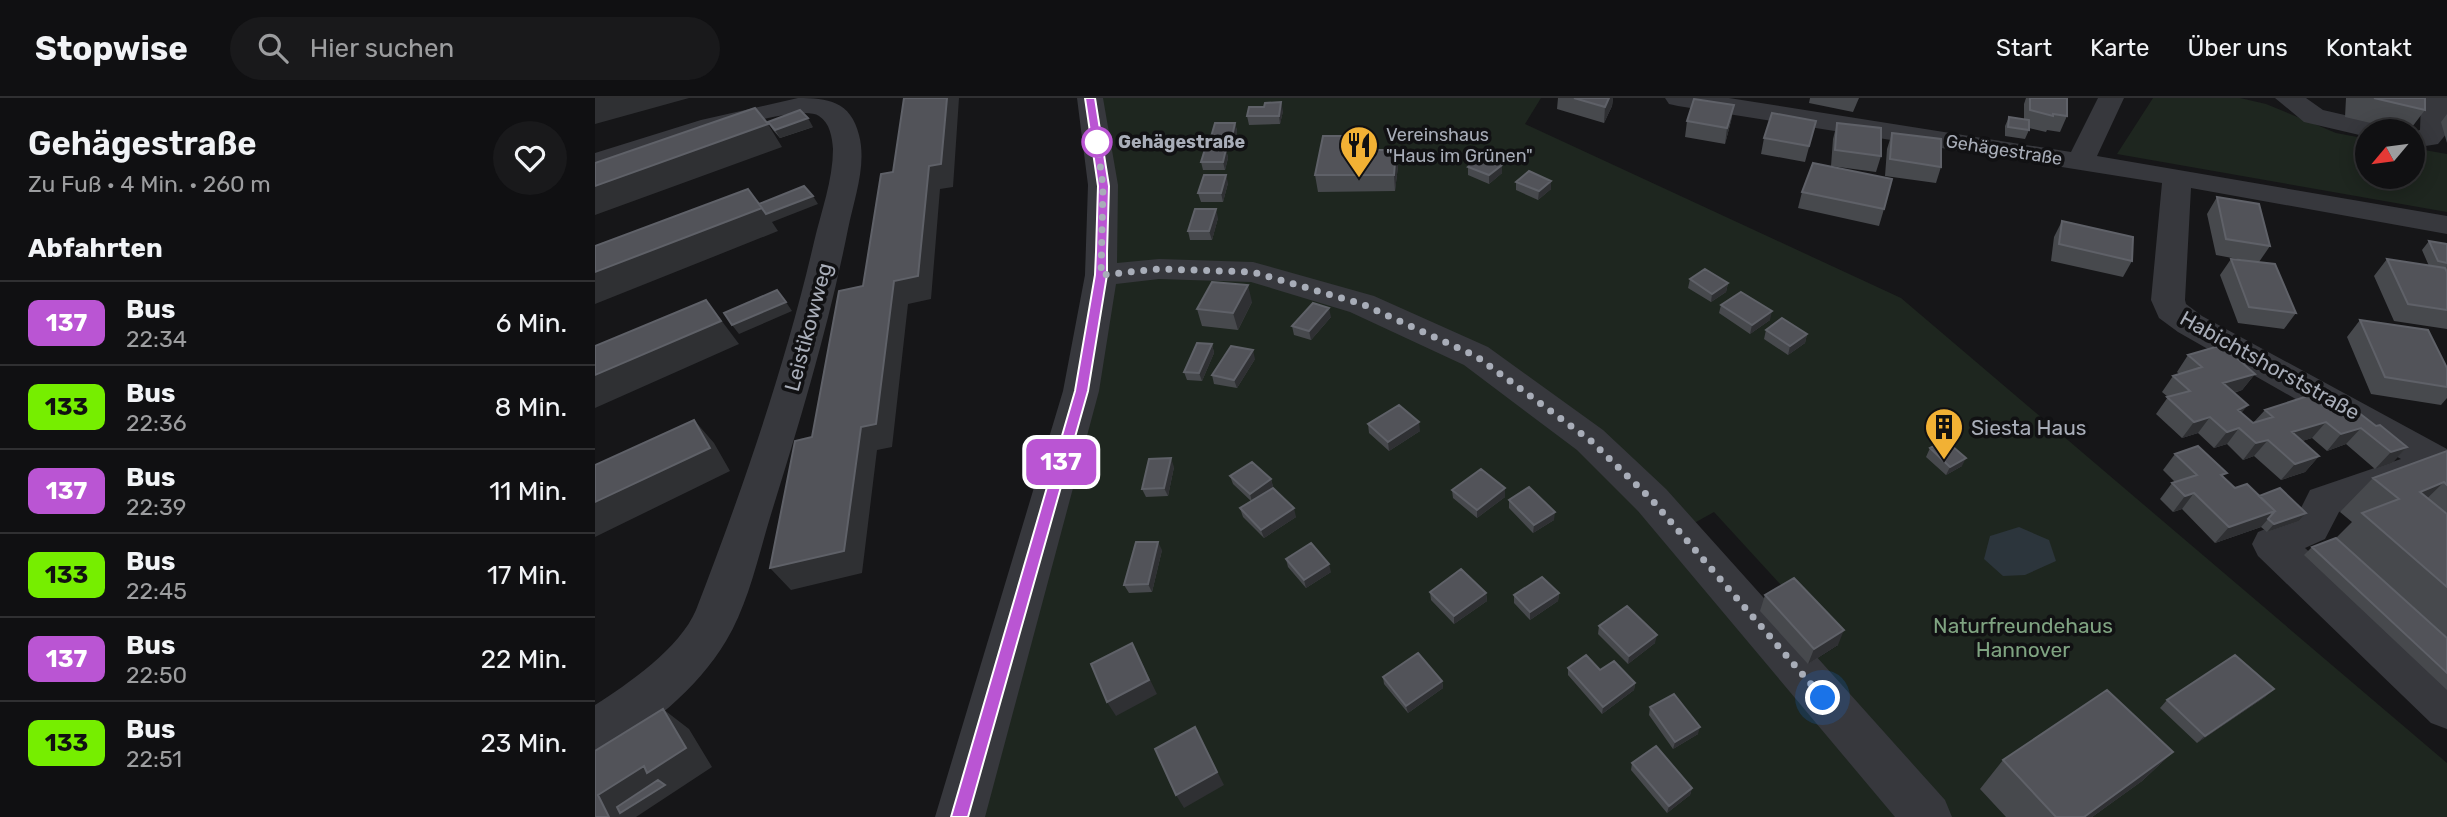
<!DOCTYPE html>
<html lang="de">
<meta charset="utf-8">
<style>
body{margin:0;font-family:Rubik,sans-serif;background:#19191b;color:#f1f3f6;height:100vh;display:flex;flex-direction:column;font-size:26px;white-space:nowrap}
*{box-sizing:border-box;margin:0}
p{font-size:23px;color:#9c9d9f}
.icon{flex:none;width:38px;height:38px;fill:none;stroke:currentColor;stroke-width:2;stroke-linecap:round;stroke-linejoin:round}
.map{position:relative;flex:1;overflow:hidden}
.details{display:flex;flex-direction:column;background:#101012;width:595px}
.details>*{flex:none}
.badge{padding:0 14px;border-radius:10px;font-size:24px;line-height:46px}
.needle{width:46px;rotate:241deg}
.controls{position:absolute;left:1760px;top:21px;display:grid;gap:14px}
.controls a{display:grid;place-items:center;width:70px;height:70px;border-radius:50%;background:#101012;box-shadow:0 4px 18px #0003,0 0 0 2px #303032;font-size:35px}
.you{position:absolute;width:35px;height:35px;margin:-18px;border:5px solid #fff;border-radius:50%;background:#1a73e8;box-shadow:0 0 0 10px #1a73e833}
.map>.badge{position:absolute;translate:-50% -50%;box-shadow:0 0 0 4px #fff}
h2{padding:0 28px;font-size:26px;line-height:63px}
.round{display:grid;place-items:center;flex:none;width:74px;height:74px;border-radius:37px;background:#19191b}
.summary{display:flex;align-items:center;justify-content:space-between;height:119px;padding:0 28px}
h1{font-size:33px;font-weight:600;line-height:52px}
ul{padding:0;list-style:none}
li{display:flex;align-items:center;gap:21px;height:84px;padding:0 28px;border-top:2px solid #303032}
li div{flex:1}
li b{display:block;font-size:26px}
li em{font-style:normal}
li .badge{min-width:77px;font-weight:700;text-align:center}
header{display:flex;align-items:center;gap:42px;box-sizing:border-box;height:98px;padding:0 35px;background:#101012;border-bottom:2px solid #303032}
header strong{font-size:33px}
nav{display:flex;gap:38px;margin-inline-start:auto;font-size:24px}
.search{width:490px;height:63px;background:#19191b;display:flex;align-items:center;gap:18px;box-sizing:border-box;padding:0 24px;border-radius:38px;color:#9c9d9f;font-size:26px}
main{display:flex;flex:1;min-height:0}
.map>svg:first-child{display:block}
</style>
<header>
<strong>Stopwise</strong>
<div class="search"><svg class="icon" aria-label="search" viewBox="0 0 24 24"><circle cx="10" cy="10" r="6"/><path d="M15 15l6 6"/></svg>Hier suchen</div>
<nav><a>Start</a><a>Karte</a><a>Über uns</a><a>Kontakt</a></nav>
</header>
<main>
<section class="details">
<div class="summary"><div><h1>Gehägestraße</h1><p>Zu Fuß · 4 Min. · 260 m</p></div><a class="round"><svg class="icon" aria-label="heart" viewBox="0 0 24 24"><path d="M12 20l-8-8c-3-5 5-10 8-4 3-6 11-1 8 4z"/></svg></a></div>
<h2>Abfahrten</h2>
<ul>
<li><span class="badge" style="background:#ba55d3;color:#fff">137</span><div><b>Bus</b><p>22:34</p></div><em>6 Min.</em></li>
<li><span class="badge" style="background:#76ee00;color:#111">133</span><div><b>Bus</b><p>22:36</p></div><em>8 Min.</em></li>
<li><span class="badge" style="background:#ba55d3;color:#fff">137</span><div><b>Bus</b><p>22:39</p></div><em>11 Min.</em></li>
<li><span class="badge" style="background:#76ee00;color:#111">133</span><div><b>Bus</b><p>22:45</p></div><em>17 Min.</em></li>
<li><span class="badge" style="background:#ba55d3;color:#fff">137</span><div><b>Bus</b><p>22:50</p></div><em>22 Min.</em></li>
<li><span class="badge" style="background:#76ee00;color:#111">133</span><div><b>Bus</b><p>22:51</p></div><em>23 Min.</em></li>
</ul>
</section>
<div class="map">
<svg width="1852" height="719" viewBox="0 0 1852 719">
<rect width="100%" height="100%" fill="#161618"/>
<path fill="#1e261f" d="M497,0h449l-16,26 376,174 546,465v54h-520l-119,-153 29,-18 -123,-134 -27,15 212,290h-939l121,-426z
M1558,0h87l26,6 70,29 32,6v38h45v-29l34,6v58l-330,-58z"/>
<path fill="#2c353c" d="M1424,429l30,13 7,21 -31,14 -22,1 -19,-17 6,-23z"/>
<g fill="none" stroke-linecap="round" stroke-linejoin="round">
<path fill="#37383d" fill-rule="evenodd" d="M203,0c29,0 53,3 61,37 8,30 -5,64 -11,94 -19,96 -47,189 -76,282 -13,42 -23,92 -46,130 -28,47 -80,92 -131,112v-48c33,-21 85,-57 101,-95 46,-119 89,-243 118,-368 7,-30 19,-62 19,-93 -1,-12 -3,-26 -14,-33 -27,-17 -187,46 -224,56v-19l106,-33z
M482,0h26l15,87 -1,78 42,-4 94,3 121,34 114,51 115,83 63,59 279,311 7,17h-57l-257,-306 -61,-61 -113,-85 -114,-53 -99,-30 -92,-3 -43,5 -17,107 -114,426h-50l128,-426 22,-116 3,-90z
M1070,0h64l342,54 27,-54h26l-27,58 350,60v18l-256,-46 -6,112 1,4 16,12 245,133v33l-18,-7 -3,5 -87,32 -14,27 -20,9 142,130v51l-16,-6 -173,-167 -6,-12 6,-12 39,-16 13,-26 91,-31 -223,-127 -19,-14 -8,-18 11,-117 -484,-77 -9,-2z
M1680,0h31l17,12 65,15 4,6h-24v6l-64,-15z
M1828,0h24v35l-9,11 -25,4v-16l7,-2 1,-28z"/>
</g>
<path fill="#47494d" d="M963,0h55l-1,8 -8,17 -47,-14z
M1215,0h49l-6,14 -44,-9z
M1431,0h41v18l-7,16 -13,-2 -1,2 -17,-4v2l-4,9 -20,-3v-10l4,-9 15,3v-16z
M1751,0h79v12l-16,21h-4l-60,-14z
M1139,7l-3,16 -6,23 -40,-7 2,-16z
M688,13l-3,13 -31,1 -2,-9z
M1852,16v29l-6,-21z
M1221,23l-11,41 -44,-8 3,-16z
M173,24l45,5 -33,11 -7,-8z
M640,25l2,8 -3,14h-21l-2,-8z
M1242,25l44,33 -5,16 -45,-6 2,-27z
M1297,35l49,34 -5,16 -51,-7 2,-27z
M776,38l2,14h23l2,16 -3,25 -77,1 -3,-17z
M631,51l2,9 -3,12h-22l-2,-8z
M907,67v8l-13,11 -21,-9v-8z
M956,83v8l-13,11 -22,-10v-8z
M633,85l-5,19h-22l-3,-9z
M1207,94l82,17 -5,17 -81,-18z
M1622,99l53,49 -11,16 37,51 -12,16 -46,-6 -18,-48 11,-16 23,3 -38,-7 -9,-41z
M623,120l-6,22h-22l-2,-9z
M1467,123l70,40 -9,16 -72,-16 3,-24z
M1834,143l18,3v85l-53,-8 -20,-45 13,-17 42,7 -7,-16z
M1095,181l38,4 -2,9 -15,10 -23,-14z
M657,204l-14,28 -36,-4 -5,-17z
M1126,207l49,15 -20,14 -31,-21z
M736,219l-20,23 -17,-5 -2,-9z
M1765,222l87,67v11l-6,7 -70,-11 -24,-57z
M1171,232l41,4 -2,9 -17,12 -24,-16z
M617,246l2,9 -12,28 -15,-1 -3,-8z
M1593,257l67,19 -13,16 -8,3 7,20 12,10 12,-13 62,-1 16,3 33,14 31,21 -15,16 -17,6 -29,-25 -19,7 -15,-13 -10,3 17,15 -14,16 -24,8 -27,-24 -11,4 -16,-16 -13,4 -16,-15 -16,5 -26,-24 12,-17 -6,-5 11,-16 6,-2 -2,-2z
M660,261l-18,29 -23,-4 -2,-9z
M773,326l52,7 -31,20 -20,-18z
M1335,350l32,18 -16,9 -20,-18z
M1852,353v239l-143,-135 8,-8 24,-9 16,-16 -12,-10 33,-34z
M1580,356l49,23 11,11 71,25 -7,8 -32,11 -6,-5 -46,16 -33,-34 -9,3 -13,-13 12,-16 3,-1 -12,-12z
M579,369l-6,29 -22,1 -4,-8z
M635,378l41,3 2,8 -4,3 27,27 -32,21 -21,-21 -3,-9 11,-7 -18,-17z
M857,392l53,7 -28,21 -24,-20z
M914,402l45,20 -21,13 -24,-25z
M567,452l-10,42 -23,1 -5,-8z
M691,461l45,13 -25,16 -18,-21z
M835,494l56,1 1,8 -33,23 -23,-24z
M964,495l-1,8 -28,19 -16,-17v-8z
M1170,497l73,50 -30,19 -48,-53z
M1004,528l56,17 -27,21 -30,-30z
M973,570l67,15 -1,7 -32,24 -34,-39z
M788,579l59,4 1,7 -35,25 -24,-29z
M1679,591l-9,8 -68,46 -37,-35 7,-8z
M1055,609l48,27 -25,15 -24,-34z
M1578,654l-31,29 -50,36h-86l-26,-28 23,-29z
M1037,665l60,25 -2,7 -23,18 -36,-43z"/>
<path fill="#2f3033" d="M0,0h94l-94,26z
M352,0h12l-6,89 -13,2 -9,110 -23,5 -16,143 -15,3 -15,123 -71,17 -21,-22 91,-141 33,-146 35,-115z
M1014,0h4l-1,8 -8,17 1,-16z
M686,4l2,9 -3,13 -1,-8z
M1139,7l-3,16 -6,23 2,-16z
M213,20l5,9 -33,11 -5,-8z
M640,25l2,8 -3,14 -2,-8z
M173,26l14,23 -187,68v-29z
M776,38l2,16 -4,-2z
M631,51l2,9 -3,12 -2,-8z
M801,52l2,16 -3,25 -1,-16z
M907,67v8l-13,11v-9z
M631,77l2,8 -5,19 -2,-9z
M956,83v8l-13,11 1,-9z
M218,98l5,8 -46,18 6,9 -183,73v-32l167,-64z
M621,111l2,9 -6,22 -3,-9z
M1133,185l-2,9 -15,10 1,-8z
M653,187l4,17 -14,28 -5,-17z
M111,202l33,44 -144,64v-33z
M191,204l6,9 -53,23 -7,-9z
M734,210l2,9 -20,23 -2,-9z
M1177,213l-2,9 -20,14 2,-9z
M1212,236l-2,9 -17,12 2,-9z
M617,246l2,9 -12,28 -3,-8z
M658,252l2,9 -18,29 -3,-8z
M1660,276l-13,16 -31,9 12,-16z
M1653,307l-13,16 3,-11z
M1615,319l-12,16 -16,5 12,-16z
M99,322l20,23 16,28 -135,66v-35z
M824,324l1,9 -31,20 -1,-9z
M1731,324l-14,16 -33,10 13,-16z
M1644,330l-12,16 -13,4 13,-16z
M1766,330l-15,16 -19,7 14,-17z
M1673,342l-14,16 -11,4 13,-17z
M1812,349l-15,16 -17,6 16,-17z
M1724,358l-14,16 -24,8 14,-16z
M576,360l3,9 -6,29 -4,-8z
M1371,360l-4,8 -16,9 4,-8z
M676,381l2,8 -21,15 -2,-8z
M1849,384l-36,35 12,-25z
M910,390v9l-28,21v-8z
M1599,395l-12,16 -9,3 12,-16z
M699,410l2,9 -32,21 -3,-8z
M1680,413l-14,16 -46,16 14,-16z
M960,414l-1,8 -21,13 1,-8z
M1711,415l-7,8 -32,11 7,-8z
M563,444l4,8 -10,42 -4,-8z
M734,466l2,8 -25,16 -2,-8z
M891,495l1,8 -33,23v-8z
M964,495l-1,8 -28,19v-8z
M1249,532l-6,15 -30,19 6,-15z
M1062,537l-2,8 -27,21 1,-8z
M537,545l25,51 -41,22 -9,-14z
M847,583l1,7 -35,25 -2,-7z
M1040,585l-1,7 -32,24 1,-7z
M1679,591l-9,8 -68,46 8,-7z
M68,611l26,20 23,38 -76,50h-27l-11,-22 46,-29z
M1105,629l-2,7 -25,15 2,-7z
M607,643l22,44 -40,23 -8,-13z
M1578,654l-31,29 -50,36h-8z
M1097,690l-2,7 -23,18 2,-7z"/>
<path fill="#525359" stroke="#5f6168" stroke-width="2" d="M309,0h43l-6,66 -12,2 -11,110 -24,5 -18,143 -15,3 -17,124 -74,17 25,-127 17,-4 27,-146 24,-5 18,-112 12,-2z
M979,0h35l-4,9z
M1435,0h37v18l-14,-2v2l-23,-6z
M1779,0h51v12z
M1099,1l40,6 -7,23 -40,-7z
M686,4l-2,14h-32l2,-9h15l1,-4z
M160,10l13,16 -173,62v-23z
M205,12l8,8 -33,12 -7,-8z
M1177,15l44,8 -7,25 -45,-8z
M1414,19l20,3v10l-21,-3z
M620,25h20l-3,14h-21z
M1242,25l44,5v28l-46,-6z
M1297,35l49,6v28l-51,-8z
M728,38h48l-2,14h27l-2,25h-79z
M610,51h21l-3,13h-22z
M886,58l21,9 -13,10 -21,-8z
M1218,65l79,16 -8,30 -82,-17z
M934,73l22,10 -12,10 -23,-9z
M609,77h22l-5,18h-23z
M209,88l9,10 -47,18 -7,-10z
M153,91l14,19 -167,64v-26z
M1622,99l42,7 11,42 -44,-7z
M600,111h21l-7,22h-21z
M1467,123l71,16 -1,24 -73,-17z
M1834,143l18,3v19l-9,-2z
M1636,161l44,5 21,49 -47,-6z
M1792,161l58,9 2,4v38l-39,-6z
M1110,171l23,14 -16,11 -22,-15z
M617,184l36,3 -15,28 -36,-4z
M182,192l9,12 -54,23 -8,-12z
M1146,194l31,19 -20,14 -31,-20z
M111,202l15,21 -126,54v-29z
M718,205l16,5 -20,23 -17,-5z
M1187,220l25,16 -17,12 -24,-16z
M1765,222l68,10 19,38v19l-62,-10z
M602,245l15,1 -13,29 -15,-1z
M1627,247l33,29 -32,9 25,22 -10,5 15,13 20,-6 -8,-7 46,-15 16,14 9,-3 7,6 11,-3 22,17 4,-1 27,22 -16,5 -30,-24 -20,6 -15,-12 -34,10 27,24 -24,8 -27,-24 -12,3 -17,-15 -12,4 -17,-15 -16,5 -27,-25 23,-6 -17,-15 29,-9 -14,-12z
M636,248l22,4 -19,30 -22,-5z
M804,307l20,17 -31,20 -20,-18z
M99,322l16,28 -115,54v-37z
M1350,342l21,18 -16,9 -20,-19z
M1603,348l29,27 -6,2 14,13 12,-4 28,27 -46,16 -35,-34 -9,3 -13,-13 25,-8 -22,-21z
M1852,353v34l-3,-3 -24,10 27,22v73l-85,-74 37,-14 -26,-21z
M576,360l-7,30 -22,1 7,-30z
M657,364l19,17 -21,15 -20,-18z
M886,371l24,19 -28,22 -25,-20z
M934,389l26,25 -21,13 -25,-25z
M678,390l21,20 -33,22 -21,-22z
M1685,390l26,25 -32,11 -6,-5 7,-8 -16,-15z
M1741,440l111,100v35l-135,-126z
M541,444h22l-10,42 -24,1z
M716,445l18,21 -25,16 -18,-21z
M866,471l25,24 -32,23 -24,-24z
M947,479l17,16 -29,19 -16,-17z
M1199,480l50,52 -30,19 -49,-54z
M1032,508l30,29 -28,21 -30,-30z
M537,545l17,37 -42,22 -16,-38z
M823,555l24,28 -36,25 -23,-29z
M991,557l14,15 14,-9 21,22 -32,24 -35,-39z
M1640,557l39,34 -69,47 -38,-36z
M1512,592l66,62 -89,65h-28l-53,-57z
M1079,596l26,33 -25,15 -25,-35z
M68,611l23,39 -39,25 -3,-7 -46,29 11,22h-14v-66z
M600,629l22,45 -41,23 -21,-46z
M1061,648l36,42 -23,18 -37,-43z
M63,682l7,5 -45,28 -3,-6z"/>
<path fill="#ba55d3" stroke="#fff" stroke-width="2" d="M490,0h10l14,88 -2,66v23l-19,116 -120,426h-17l124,-426 20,-116 1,-23 2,-66z"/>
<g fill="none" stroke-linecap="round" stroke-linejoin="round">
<path stroke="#a8adb8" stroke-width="7" stroke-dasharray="0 12.6" d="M502,44l6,44 -2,89 58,-6 94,3 109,32 114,52 114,84 62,60 171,198"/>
</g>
<defs>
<symbol id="restaurant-pin" viewBox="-11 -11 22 30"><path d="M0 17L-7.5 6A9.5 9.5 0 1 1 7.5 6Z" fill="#f2b134" stroke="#111113"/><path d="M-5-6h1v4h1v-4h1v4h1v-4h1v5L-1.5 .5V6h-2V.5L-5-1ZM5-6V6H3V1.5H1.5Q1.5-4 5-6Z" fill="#111"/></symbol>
<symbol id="building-pin" viewBox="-11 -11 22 30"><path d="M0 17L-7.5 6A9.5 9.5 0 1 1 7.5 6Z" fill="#f2b134" stroke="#111113"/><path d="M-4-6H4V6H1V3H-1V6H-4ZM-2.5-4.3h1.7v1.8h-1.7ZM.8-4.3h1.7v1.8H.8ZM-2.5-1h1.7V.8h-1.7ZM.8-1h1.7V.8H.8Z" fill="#111"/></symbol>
</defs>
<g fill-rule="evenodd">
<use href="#restaurant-pin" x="742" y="25" width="44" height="60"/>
<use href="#building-pin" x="1327" y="307" width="44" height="60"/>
</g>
<circle fill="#fff" stroke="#ba55d3" stroke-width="3.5" cx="502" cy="44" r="14"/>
<g text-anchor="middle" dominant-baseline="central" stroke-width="7" stroke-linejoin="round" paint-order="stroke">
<g font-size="18" fill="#a8adb8" stroke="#111113" text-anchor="start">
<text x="791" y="37">Vereinshaus<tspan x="791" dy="21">"Haus im Grünen"</tspan></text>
</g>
<g font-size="18" font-weight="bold" fill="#a8adb8" stroke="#111113" text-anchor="start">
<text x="523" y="44">Gehägestraße</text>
</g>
<g font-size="18" fill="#a8adb8" stroke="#111113">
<text transform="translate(1409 52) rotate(9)">Gehägestraße</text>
</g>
<g font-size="21" fill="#a8adb8" stroke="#111113">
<text transform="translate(213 229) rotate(-75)">Leistikowweg</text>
<text transform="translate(1675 267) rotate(29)">Habichtshorststraße</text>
</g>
<g font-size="21" fill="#a8adb8" stroke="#111113" text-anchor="start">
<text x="1376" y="329">Siesta Haus</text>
</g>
<g font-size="21" fill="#7fa381" stroke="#111113">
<text x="1428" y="527">Naturfreundehaus<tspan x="1428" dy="24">Hannover</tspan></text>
</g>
</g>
</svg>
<div class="controls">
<a><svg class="needle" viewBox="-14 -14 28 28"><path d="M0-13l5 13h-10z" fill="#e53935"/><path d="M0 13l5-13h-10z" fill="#9c9d9f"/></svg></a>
</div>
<div class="you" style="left:1228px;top:600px"></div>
<b class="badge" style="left:466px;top:364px;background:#ba55d3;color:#fff">137</b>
</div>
</main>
